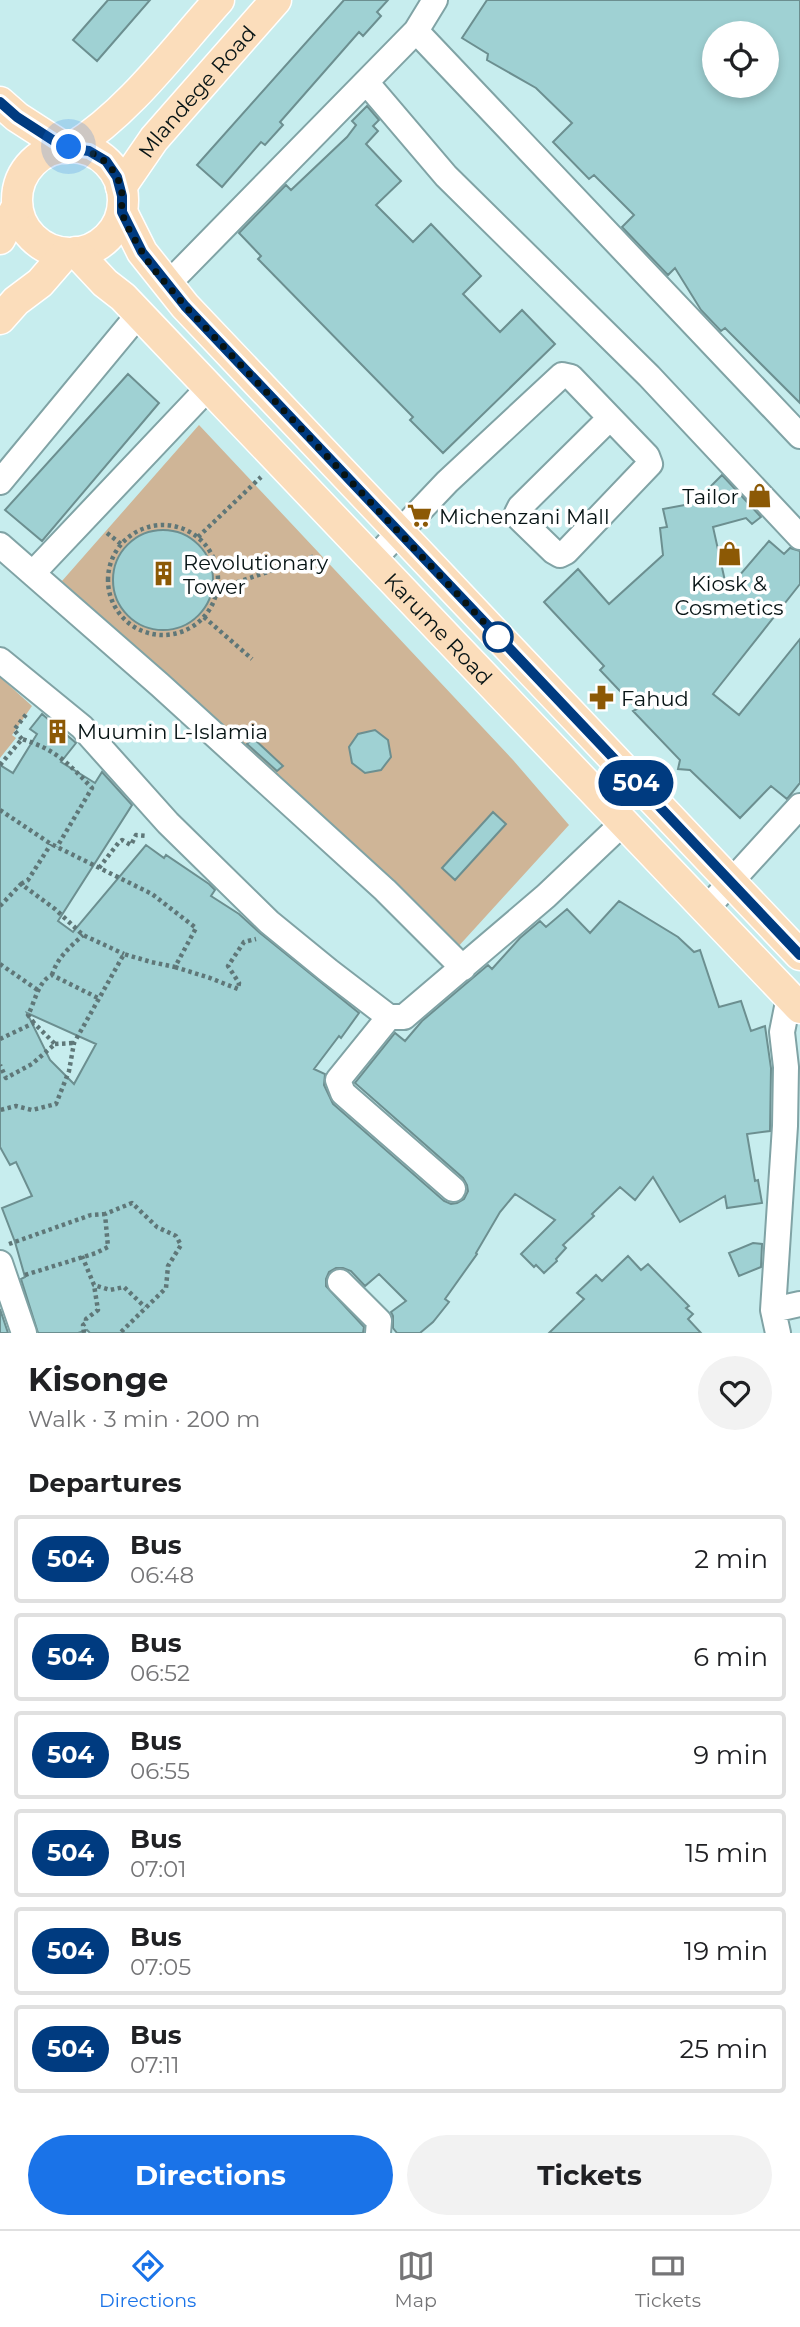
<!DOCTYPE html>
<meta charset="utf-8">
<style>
body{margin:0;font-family:Montserrat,sans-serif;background:#f2f2f2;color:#202124;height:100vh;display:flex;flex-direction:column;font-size:26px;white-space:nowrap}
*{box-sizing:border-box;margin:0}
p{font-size:23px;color:#757577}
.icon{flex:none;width:38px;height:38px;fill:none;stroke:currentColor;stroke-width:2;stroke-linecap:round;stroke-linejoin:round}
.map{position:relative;height:1333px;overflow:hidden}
.details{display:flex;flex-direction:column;background:#fff;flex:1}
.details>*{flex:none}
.badge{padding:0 14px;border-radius:23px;font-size:24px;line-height:46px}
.tools{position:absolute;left:702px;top:21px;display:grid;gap:14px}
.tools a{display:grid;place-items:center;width:77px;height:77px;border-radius:50%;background:#fff;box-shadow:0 4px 10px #0003;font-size:35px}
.you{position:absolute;width:35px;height:35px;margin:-18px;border:5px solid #fff;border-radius:50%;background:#1a73e8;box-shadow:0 0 0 10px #1a73e833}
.map>.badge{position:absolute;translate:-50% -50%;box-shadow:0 0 0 4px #fff}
h2{padding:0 28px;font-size:26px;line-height:63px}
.round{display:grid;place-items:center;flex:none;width:74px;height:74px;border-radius:37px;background:#f2f2f2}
.headline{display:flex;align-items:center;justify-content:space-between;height:119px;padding:0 28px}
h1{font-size:33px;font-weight:700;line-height:52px}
.action{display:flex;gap:14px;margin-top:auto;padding:14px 28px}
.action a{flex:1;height:80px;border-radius:42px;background:#1a73e8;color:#fff;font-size:28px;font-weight:700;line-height:80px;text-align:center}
.action a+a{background:#f2f2f2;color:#202124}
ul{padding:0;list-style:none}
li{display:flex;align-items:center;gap:21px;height:88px;margin:0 14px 10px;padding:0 14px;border:4px solid #e0e0e0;border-radius:7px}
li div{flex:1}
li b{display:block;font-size:26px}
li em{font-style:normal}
li .badge{min-width:77px;font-weight:700;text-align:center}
.dock{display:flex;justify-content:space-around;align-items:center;height:98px;border-top:2px solid #e0e0e0;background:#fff;font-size:19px;color:#757577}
.dock a{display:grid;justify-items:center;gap:4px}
.dock .on{color:#1a73e8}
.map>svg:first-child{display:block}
</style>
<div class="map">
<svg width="800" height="1333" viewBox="0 0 800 1333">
<rect width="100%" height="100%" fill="#c7edee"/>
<path fill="#cfb597" d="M199,425l314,335 56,65 -113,124 -248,-235 -146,-133z
M0,677l32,29 -20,29 4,3 -16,20z"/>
<path fill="#9fd1d3" stroke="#6c8f90" stroke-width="2" fill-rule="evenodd" d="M108,0h42l-53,61 -24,-21z
M344,0h44l-11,12 4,4 -18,20 -4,-4 -79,90 3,3 -18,20 -4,-3 -39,45 -25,-22z
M487,0h313v403l-75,-75 -4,3 -20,-21 -26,-42 -7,7 -46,-48 12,-12 -40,-40 -5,4 -36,-37 19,-19 -36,-35 -49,-28 1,-6 -26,-16zM714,33h52v53h-52z
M367,106l12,14 -6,6 5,5 -12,13 35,37 -25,24 37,37 18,-18 50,52 -18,18 37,38 22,-22 33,34 -112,109 -33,-33 3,-3 -155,-158 3,-3 -22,-23 47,-48 5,5 56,-53 9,-12 -4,-4z
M128,374l31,29 -117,138 -37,-31z
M722,475l39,42 -9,7 -6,-6 -33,9 14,63 42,-49 15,13 6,-6 10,3v33l-87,110 26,21 61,-76v144l-13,16 -16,-13 -31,32 -50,-48 -12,-1 2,-9 -47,-49 4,-2 -37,-39 4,-4 -60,-64 34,-33 31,35 54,-49 -3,-27 7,-1 -4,-18 59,-11 -11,-12z
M113 580a50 50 0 1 1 100 0a50 50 0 1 1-100 0Z
M42,714l34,29 -15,19 34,21 7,-11 30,33 -74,116 15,11 73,-87 18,13 2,-3 43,29 6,6 -4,6 28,18 21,19 99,80 -18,25 -2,-2 -25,33 11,5 -1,11 9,19 111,97 7,3 6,-1 7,-4 4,-8 -1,-6 -4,-7 -108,-95 40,-50 10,8 17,-20 66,-56 4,4 28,-31 20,-17 6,6 21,-18 23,24 29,-32 59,36 16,15 6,-2 19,57 22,-6 10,30 14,-5 6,42 -1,63 -23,3 8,47 3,-1 4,23 -35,5 -2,-12 -45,26 -27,-45 -18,23 -15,-13 -28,27 2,2 -31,29 3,3 -10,11 1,2 -13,12 -8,-8 -2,2 -13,-13 34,-34 -40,-26 -15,18 -24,41 1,1 -32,45 4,3 -16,20 -13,11h-23l-4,-5v-12l-2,-4 15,-11 -27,-27 -14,12 -14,-15 -8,-3h-7l-7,4 -3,7v7l38,41 -1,6h-273l-3,-3 -9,3h-40l-17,-54 4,-2 -10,-35 -13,-34 30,-12 -16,-34 -6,3 -10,-18v-382l13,8 24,-39 -7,-5zM27,1013l69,31 -22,40 -24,-24z
M375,730l13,10 3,17 -10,13 -16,3 -13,-10 -3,-16 9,-13z
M253,738l30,28 -6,5 -30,-27z
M493,812l13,12 -51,56 -13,-12z
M753,1243l9,1 -1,23 -22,9 -10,-23z
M628,1256l13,14 7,-6 41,42 -3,2 7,6 -5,5 13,14h-152l35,-34 -7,-6 19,-18 6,6z
M0,1309l8,24h-8z"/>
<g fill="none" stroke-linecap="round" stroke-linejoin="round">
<defs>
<path id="minor" d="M416,31l19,-31
M366,82l80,94 203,200 151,161
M168,284l248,-253 384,405
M0,482l139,-168
M0,545l160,140 225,205 78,78
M373,560l74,-78 115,-107 9,2 76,79 3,8 -84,88 -6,3 -7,-4 -33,-32 -3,-6 3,-6 90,-89
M33,573l176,-186
M0,660l82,67 86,96 101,99 60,49 60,46h15l142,-121 77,-73
M706,909l94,-103
M389,1017l-51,63 5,13 110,96
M0,1263l24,70
M340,1282l39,39 -1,12
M773,1310l27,-6
M778,1333l-5,-23 12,-184 1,-59 -4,-35 7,-35"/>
<g id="major">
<path d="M0,102l17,15 48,31"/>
<path d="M73,147c57,-36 101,-97 146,-147"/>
<circle cx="70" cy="200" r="53"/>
<path id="s1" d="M121,187l33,-48 122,-139"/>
<path d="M122,212l20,40 43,54 615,649"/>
<path d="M0,239l17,-33"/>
<path id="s2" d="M76,252l29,31 18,14 677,711"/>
<path d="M0,319l16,-18 24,-18 26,-30"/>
</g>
</defs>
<use href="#minor" stroke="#80a3a5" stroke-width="28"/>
<use href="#major" stroke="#fff" stroke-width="33"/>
<path stroke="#5f7778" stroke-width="4.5" stroke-dasharray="3.5 3.5" stroke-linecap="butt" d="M108 580a55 55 0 1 1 110 0a55 55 0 1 1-110 0Z
M107,533l14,11
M198,537l63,-60
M217,589l98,-33
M204,617l48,42
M22,739l-8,-9 14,-18
M0,765l22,-26c34,11 45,23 70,49l-35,59
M0,810l51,34 101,50 44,34 -21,39 -24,-5 -27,-8 -50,89 -5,28 -13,33 -24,6 -16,-4 -16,4
M99,868l20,-26 3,-2 9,5 5,-10 12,1
M21,884l7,-4 23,-36
M0,906l21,-22 34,25 28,26 41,19
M0,964l39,27
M175,967l35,11 28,11 1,-6 -11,-17 16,-24 12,-3
M52,975c5,-17 18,-28 31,-40
M34,1023l-6,-8c7,-13 10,-34 24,-40l46,23
M0,1039l34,-16 21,21 -23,20 -26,14 -6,-13
M55,1044l19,-1
M9,1244l82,-29 14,-1
M82,1256l12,29 16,5 14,-3 21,20
M25,1275l71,-22 12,-6 -3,-33 27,-11 25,24 19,9 5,9 -13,21 -2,22 -46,45
M84,1333l-1,-8 3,-2v-4l12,-9 -4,-25"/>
<use href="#minor" stroke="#fff" stroke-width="24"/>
<use href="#major" stroke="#fbddbb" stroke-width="30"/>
</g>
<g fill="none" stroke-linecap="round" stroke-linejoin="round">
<defs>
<path id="line" d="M0,102l17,15 48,31 24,3 17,10 11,16 5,19v16l20,40 43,54 615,649"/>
</defs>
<use href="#line" stroke="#fff" stroke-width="16"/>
<use href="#line" stroke="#003b80" stroke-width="10"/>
<path stroke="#071415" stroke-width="7" stroke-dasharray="0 12.6" d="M69,147c25,2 46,17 52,41 2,8 0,15 1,22 1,12 13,29 19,40 11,20 29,37 44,56l313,331"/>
</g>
<defs>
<symbol id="shop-bare" viewBox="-9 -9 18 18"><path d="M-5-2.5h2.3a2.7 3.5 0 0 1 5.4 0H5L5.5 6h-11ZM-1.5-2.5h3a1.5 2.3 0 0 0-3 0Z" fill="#8c5905" stroke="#fff" stroke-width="2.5" paint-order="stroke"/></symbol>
<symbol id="supermarket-bare" viewBox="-9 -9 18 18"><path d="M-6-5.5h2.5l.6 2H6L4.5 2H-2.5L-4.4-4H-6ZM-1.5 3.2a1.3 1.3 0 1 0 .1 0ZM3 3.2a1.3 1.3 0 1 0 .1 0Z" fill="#8c5905" stroke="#fff" stroke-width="2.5" paint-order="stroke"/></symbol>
<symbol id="building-bare" viewBox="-9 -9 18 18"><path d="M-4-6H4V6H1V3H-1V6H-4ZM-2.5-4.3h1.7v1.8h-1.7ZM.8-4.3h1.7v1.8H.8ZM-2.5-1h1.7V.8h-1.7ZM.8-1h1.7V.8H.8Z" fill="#8c5905" stroke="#fff" stroke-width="2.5" paint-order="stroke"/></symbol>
<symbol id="pharmacy-bare" viewBox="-9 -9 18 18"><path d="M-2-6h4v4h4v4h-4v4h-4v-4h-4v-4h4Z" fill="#8c5905" stroke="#fff" stroke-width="2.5" paint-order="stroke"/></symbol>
</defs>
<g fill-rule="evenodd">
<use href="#shop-bare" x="742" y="478" width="35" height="35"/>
<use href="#supermarket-bare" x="402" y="498" width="35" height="35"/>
<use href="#shop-bare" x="712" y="536" width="35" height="35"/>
<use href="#building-bare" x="146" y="556" width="35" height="35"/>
<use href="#pharmacy-bare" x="584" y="680" width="35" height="35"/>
<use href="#building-bare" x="40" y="714" width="35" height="35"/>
</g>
<circle fill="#fff" stroke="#003b80" stroke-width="3.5" cx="498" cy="637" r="14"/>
<g text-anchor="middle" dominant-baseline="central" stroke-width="7" stroke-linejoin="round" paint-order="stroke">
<g font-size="21" fill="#071415" stroke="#fff">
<text stroke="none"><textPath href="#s1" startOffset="122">Mlandege Road</textPath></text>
<text stroke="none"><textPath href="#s2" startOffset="523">Karume Road</textPath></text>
</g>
<g font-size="21" fill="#071415" stroke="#fff" text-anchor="start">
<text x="739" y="496" text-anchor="end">Tailor</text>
<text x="439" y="516">Michenzani Mall</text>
<text x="183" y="562">Revolutionary<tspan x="183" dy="24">Tower</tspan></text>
<text x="729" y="583" text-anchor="middle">Kiosk &amp;<tspan x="729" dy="24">Cosmetics</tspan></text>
<text x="621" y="698">Fahud</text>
<text x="77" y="731">Muumin L-Islamia</text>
</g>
</g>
</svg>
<div class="tools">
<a><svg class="icon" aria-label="locate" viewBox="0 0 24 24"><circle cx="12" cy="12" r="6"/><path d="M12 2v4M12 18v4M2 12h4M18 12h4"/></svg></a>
</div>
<div class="you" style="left:69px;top:147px"></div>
<b class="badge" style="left:636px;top:783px;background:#003b80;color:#fff">504</b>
</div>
<section class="details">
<div class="headline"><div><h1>Kisonge</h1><p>Walk · 3 min · 200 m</p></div><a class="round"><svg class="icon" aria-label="heart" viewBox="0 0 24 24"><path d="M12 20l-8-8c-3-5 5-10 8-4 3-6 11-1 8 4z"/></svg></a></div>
<h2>Departures</h2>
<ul>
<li><span class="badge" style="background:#003b80;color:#fff">504</span><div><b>Bus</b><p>06:48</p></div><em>2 min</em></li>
<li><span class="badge" style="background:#003b80;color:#fff">504</span><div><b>Bus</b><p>06:52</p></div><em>6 min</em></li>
<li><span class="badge" style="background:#003b80;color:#fff">504</span><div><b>Bus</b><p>06:55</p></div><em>9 min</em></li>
<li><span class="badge" style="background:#003b80;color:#fff">504</span><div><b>Bus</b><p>07:01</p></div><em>15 min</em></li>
<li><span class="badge" style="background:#003b80;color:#fff">504</span><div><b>Bus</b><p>07:05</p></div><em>19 min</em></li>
<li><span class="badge" style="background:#003b80;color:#fff">504</span><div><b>Bus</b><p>07:11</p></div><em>25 min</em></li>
</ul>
<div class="action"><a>Directions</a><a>Tickets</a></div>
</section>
<nav class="dock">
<a class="on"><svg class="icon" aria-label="directions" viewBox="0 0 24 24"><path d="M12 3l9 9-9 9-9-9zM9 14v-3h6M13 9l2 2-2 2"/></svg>Directions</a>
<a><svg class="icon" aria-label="map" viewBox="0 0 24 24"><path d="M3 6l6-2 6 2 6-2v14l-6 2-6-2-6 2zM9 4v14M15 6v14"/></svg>Map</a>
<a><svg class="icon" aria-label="tickets" viewBox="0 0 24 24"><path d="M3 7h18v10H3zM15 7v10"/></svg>Tickets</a>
</nav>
